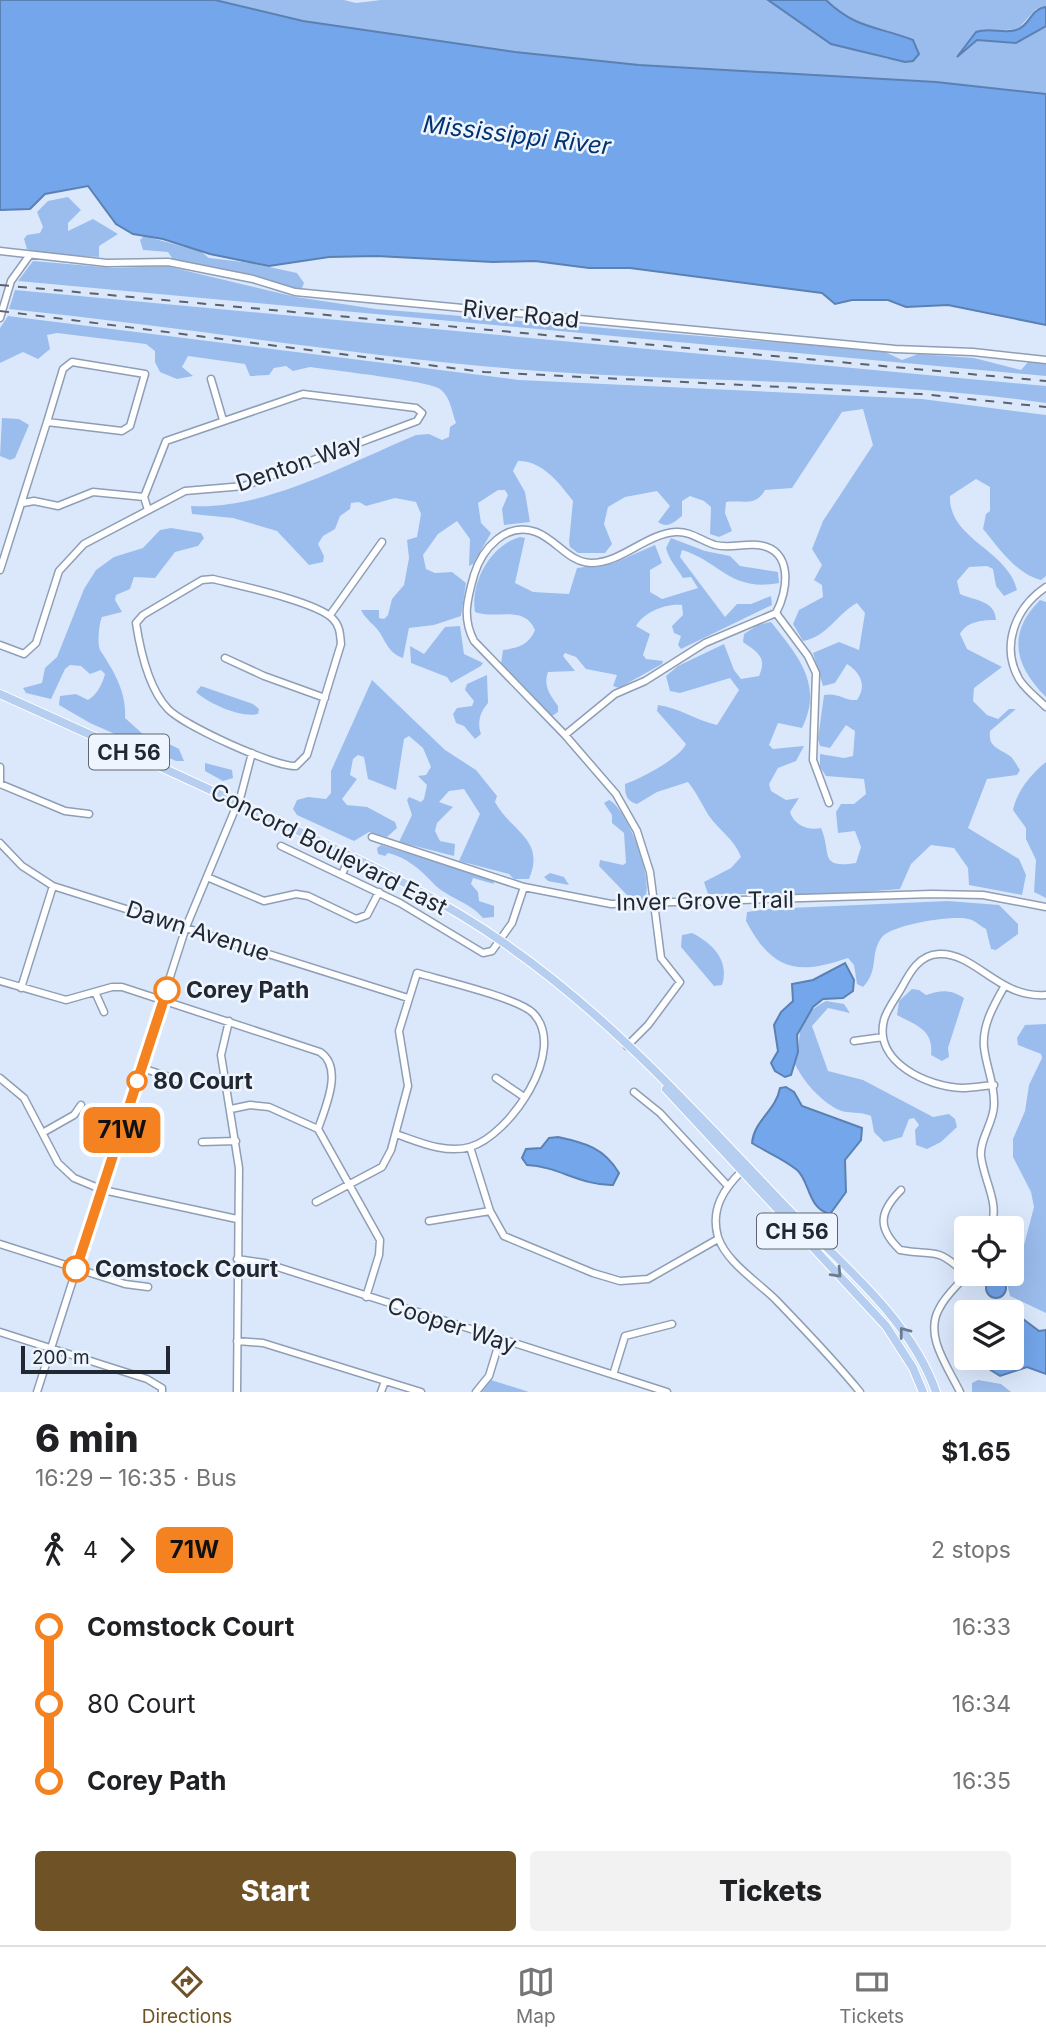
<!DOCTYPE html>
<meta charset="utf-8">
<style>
body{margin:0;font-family:Inter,sans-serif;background:#f2f2f2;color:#202124;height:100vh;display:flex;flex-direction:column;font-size:26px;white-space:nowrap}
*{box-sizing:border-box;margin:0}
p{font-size:23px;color:#757577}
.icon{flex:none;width:38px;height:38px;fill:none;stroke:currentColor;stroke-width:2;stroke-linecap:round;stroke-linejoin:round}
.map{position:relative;height:1392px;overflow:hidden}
.sheet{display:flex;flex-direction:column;background:#fff;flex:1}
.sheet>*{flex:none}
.badge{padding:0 14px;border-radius:10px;font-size:24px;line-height:46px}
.fabs{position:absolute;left:954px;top:1216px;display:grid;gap:14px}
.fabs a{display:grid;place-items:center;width:70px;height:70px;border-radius:7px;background:#fff;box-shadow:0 7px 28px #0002;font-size:35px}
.scale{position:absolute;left:21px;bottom:18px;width:149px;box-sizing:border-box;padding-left:7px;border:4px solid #222831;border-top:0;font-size:19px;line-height:24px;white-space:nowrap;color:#222831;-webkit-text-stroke:5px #eef5ff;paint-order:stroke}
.map>.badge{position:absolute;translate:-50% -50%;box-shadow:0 0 0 4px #fff}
.legs{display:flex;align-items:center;gap:10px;height:77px;padding:0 35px;font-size:23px}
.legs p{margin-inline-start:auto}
.head{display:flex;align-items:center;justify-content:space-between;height:119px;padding:0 35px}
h1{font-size:38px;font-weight:800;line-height:52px}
.primary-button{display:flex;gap:14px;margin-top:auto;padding:14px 35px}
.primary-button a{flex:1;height:80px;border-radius:7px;background:#6f5326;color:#fff;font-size:28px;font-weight:800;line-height:80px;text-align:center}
.primary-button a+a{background:#f2f2f2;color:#202124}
ul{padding:0 35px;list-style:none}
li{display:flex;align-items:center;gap:24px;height:77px;font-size:26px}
li i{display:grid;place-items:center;width:10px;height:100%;margin:0 9px;background:currentColor}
li i::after{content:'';width:18px;height:18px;margin:-9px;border:5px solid;border-radius:50%;background:#fff}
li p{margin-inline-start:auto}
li:first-child i{background:linear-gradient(#0000 50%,currentColor 0)}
li:last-child i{background:linear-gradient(currentColor 50%,#0000 0)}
.dock{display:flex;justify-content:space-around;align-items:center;height:98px;border-top:2px solid #e0e0e0;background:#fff;font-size:19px;color:#757577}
.dock a{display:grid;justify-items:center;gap:4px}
.dock .current{color:#6f5326}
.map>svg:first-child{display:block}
</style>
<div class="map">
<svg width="1046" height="1392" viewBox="0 0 1046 1392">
<rect width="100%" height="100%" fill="#dbe8fc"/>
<path fill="#9bbded" d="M215,0h129l12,3 25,-3h387l63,44 57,15 27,-17 -54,-16 -19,-11 -16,-15h220v7l-10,2 -18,20 -42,3 -19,25 20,-17 39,3 30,-17v68l-110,-12 -297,-17 -124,-13 -212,-31z
M68,197l13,13 -13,13v8l25,-12 25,15 -19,12v11l-56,-3 -16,-5 -3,-10 3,-4 13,-2 3,-6 -6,-15 11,-11z
M144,236l56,15 9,7 42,5 46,10 7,10 -2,5 -7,2 -121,-29 -6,-9 -25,-2 -3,-10z
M33,261l81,7 52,-2 130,31 80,12 507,42 19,9 16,-6 56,4 47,12 8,-9 17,3v12l-1028,-95z
M15,290l1031,96v17c-168,-24 -338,-20 -507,-32 -177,-14 -353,-44 -530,-62z
M8,316l511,64 403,19 124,16v161l-5,4c-25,-6 -42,-32 -58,-51l3,-15 4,-3v-24l-14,-8 -26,17c-2,43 58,54 67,94l-13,6 -8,-10 -3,-17 -6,-3 -18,1 -12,14 3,13c15,7 35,6 36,26 -13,0 -29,1 -36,14l7,15 35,18 -28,21 -1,13 14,14 11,4 11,-10h7l-26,22c-2,17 9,17 20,25 4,3 7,10 10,14l-3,5 -30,4 -19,49 51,31 7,16 -4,20 -53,-10 -1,-17 -14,-20 -23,-3 -20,19 -11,25 -60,5h-132l-4,-12 27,-14 10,-11c-6,-17 -22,-27 -32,-41 -7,-11 -12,-23 -21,-34l-31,10 -20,12c-11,-3 -12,-10 -12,-20 15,-5 55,-26 61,-40l-29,-33 1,-6c22,3 37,15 59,20l22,-35 -9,-12 -50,15 -10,-2 -4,-15 12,-10 46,-22 10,26 7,9 18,-3c8,-18 0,-23 -16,-34l1,-8 14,-9 13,-3c26,33 53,62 31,106l-24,-5 -9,22 4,4 31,-3 -8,15 -18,7 -9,16 2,7 15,9 13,-2 -9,14c4,13 18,19 31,16 11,25 -3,41 35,35l5,-16 -6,-16 -17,2 -2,-21 5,-8h13l12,-10 -2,-15 -38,-3 -6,-9v-13l24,4 9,-2 2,-25 -9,-6 -16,23 -10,-2 -2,-7 6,-44c14,-3 21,6 33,5 10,-14 4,-27 -10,-36l-12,19 -12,3 -10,-33 26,-11 20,8 6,-37 -8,-10c-21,12 -29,33 -54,38l-10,-17 6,-14 24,-13 -1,-12 -8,-5 8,-15 -10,-16 11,-28 50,-76 -10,-36 -21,3 -50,76 -27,2c-9,17 -22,10 -39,12l-1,11 7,18 -13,6 -9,-3 1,-27 -7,-6 -14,-5 -8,5v15c-8,6 -14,13 -24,6l12,-16 -13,-15 -32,6 -17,10 -4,17 8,20 -7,9h-27l-8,-6 -1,-5 4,-41c-13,-17 -31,-41 -55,-40l-5,10 12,21 5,30 -26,3 -2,-16 6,-14 -3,-5h-7l-20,13 3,20 10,10 -18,31 -4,2 1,-27 -13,-18 -19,13 -15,21 3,14 9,4 17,-1 14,11 -5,33 -27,9 -25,3 -6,30c-13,-4 -17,-15 -23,-25 -5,-8 -15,-14 -19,-23h18v8l5,1 4,-4 4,-16 12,-14 5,-27 -2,-18 10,-3 4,-23 -5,-12 -21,-4 -29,8 -7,-4 -8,1 -1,6 -10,7 -5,13 -12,7 -5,8 6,12 -1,6 -14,3 -32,-34 -44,-13 -41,-4 -1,-8c74,4 158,-43 225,-71l13,-1 13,6 7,-3 1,-10 6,-4c-5,-13 -5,-25 -16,-34 -10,-8 -110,-19 -130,-22l-17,4 -7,-5 -12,2 -5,7 -19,1 -5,-12 -57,-8 -6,11 11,9 -16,3 -17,-7 -5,-10v-11l-9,-7 -89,-11 -10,2 3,14 -12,10 -15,-7 -23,11v-35z
M2,418l17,1 10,6 -14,33 -5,2 -10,-4z
M171,528l30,5 3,5 -6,8 -23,6 -20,26 -21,-1 -4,12 -14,6 -1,5 7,12 -20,5c-3,6 -5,27 -2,33 13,20 27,42 25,68l20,18h9l25,13 5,12h-8l-86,-38 -31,-18 1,-9 16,-2 12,6c8,-4 15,-17 17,-26l-4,-4 -11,4 -9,-8 -11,-1 -5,4 -14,30 -25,-6 -3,-5 19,-5 3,-15 12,-11 27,-68 12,-19 18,-13 29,-9 17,-18z
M520,537l5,1 -10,45 18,9 36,2 8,-26 37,-5 41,-18 7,18 -12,7v22l12,7 36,-11 -7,-11 -8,1c-6,-10 -14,-18 -17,-30l5,-10 34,13 25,5 10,10 38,6 1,11c-49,9 -58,-21 -97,-33l-2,7 45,60 12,-13h14l20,-8 1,9 -91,44 -3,-4 3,-9 -7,-3 -2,-7 11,-11 -1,-10c-16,-2 -38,7 -46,21l14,8 -7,21 3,4 17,2 -1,3 -43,24 -6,-2 4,-11 -31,-6 -10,-12 -11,-4 -2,3 12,15 -27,1c-5,14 2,23 10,34v6l-6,4 -51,-52 2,-14c15,-2 26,-5 32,-20 -11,-26 -40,-10 -60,-18 -5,-30 16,-67 45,-75z
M1040,600l6,2v95c-31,-31 -40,-63 -6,-97z
M460,626l4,28 19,9 -2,3 -30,17 -4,-6 -36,-14 -1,-17 14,8 21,-27z
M487,675l1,28c-8,9 -11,20 -7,31l-6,5 -11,-13 -8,-3 -3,-9 4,-6 15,-2 2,-5 -9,-11 2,-6z
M372,680l73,70 31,20 21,26 -2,6c16,30 51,37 34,77h-15l-5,-5 -50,-13 21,-47 -16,-25 -15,2 -10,11 14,5 -16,16 -2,8 5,10 15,3 -1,12 -55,-14 13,-27 -5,-15 2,-3 12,5 3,-3 3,-14 -9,-9 8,-1 5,-8 -8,-19 -14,-12 -5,3 -8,51 -28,-11 -4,-22 -6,-2 -5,4 -3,16 7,4 -15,20 5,6 20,2 28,15 2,6 -10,9 -18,-5 -15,9 -57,-26 -4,-6 4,-9 11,-3 18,2 5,-6v-22z
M201,686l52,18 6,5 -1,5c-17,4 -49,-10 -62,-22z
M1046,762v136l-12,-6 2,-32 -10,-21v-11l-13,-18c4,-19 18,-36 33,-48z
M205,763l27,7 1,8 -10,3 -18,-10z
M609,800c18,8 47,82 35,99l-17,-4 -28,-29 1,-6 23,5 3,-2 -2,-30 -12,-10v-8l-8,-12z
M381,845l112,35 1,4 -21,-6 -2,6 7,8 1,9 15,5v11l-11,1c-13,-16 -36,-20 -50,-35 -12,-13 -27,-26 -45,-30l-3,3 -7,-2 -1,-6z
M550,873l14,4 5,8 -21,-4 -4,-4z
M948,901l51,4 19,19v10l-22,16 -5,-1 -5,-20c-5,-2 -9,-7 -14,-9 -15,-7 -81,5 -90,17 -13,17 -2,32 -19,50l-6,-3 -3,-19 -6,-7c-50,17 -75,14 -102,-37l1,-9 20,-3z
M692,933c20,10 38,27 30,52l-8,1 -33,-39 1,-12z
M912,989l7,1 7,5c15,-5 24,-6 38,3l-16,50 1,9 -7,4 -11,-6c3,-26 -16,-30 -34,-40l2,-14z
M826,1001l18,3 6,9 -22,-5 -16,18 16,45 35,9 70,37 16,-3 6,5 2,8 -16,15 -14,7 -11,-4 -1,-15 4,-5 -5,-7 -5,1 -7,18 -18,5 -10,-10 -3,-16c-11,-5 -23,-2 -32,-6 -19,-9 -37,-30 -45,-48 12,-30 -5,-41 32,-61z
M1046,1024v289l-36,-17 -5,-21 7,-1v-6l12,-23 10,-38 -3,-15 -18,-35v-18l12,-28 4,-26 13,-27 -1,-4 -23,-9 -1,-7 8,-13z
M491,1380l38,12h-47z
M978,1380l23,4 10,8h-39v-9z"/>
<path fill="#74a6eb" stroke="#5b80b3" stroke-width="2" d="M0,0h215l88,21 212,31 124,13 297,17 110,12v231l-98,-20 -42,2 -18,-7h-36l-17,4 -13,-11 -192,-25h-41l-54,-7 -42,1 -117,-6 -47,1 -60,9 -59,-12 -47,-15 -30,-5 -17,-10 -28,-38 -43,8 -15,15 -30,1z
M768,0h58c30,29 51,26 87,40l6,14 -6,7 -8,1 -74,-18z
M1046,7v19l-30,17 -39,-3 -20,17 19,-25c14,-5 27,2 40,-2 14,-4 14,-21 30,-23z
M845,963l9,17 -1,11 -10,7 -20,1 -10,8 -16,28 1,17 -7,23 -6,2 -10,-6 -4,-8 7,-12 -4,-26 7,-13 12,-11 -1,-17 21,-4z
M786,1087l8,5 8,14 60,22 -1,12 -16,20 1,32 -16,22c-23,-6 -20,-33 -33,-44 -13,-11 -31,-18 -45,-27 2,-23 24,-32 28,-55z
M558,1137c28,6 46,11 61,36l-6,12c-31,1 -56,-19 -86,-20l-5,-7 4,-9 15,-1 8,-10z
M986 1288a10 10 0 1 1 20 0a10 10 0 1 1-20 0Z
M1015,1313l24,18 7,-1v44l-19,-7 -27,9 -17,-11 -2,-7h31v-44z"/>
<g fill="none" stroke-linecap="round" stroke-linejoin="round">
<defs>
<path id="minor" d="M0,251l107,12 61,-1 85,17 42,13 600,57 78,3 73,8
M0,318l11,-37 18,-25
M72,362l73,12 -15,52 -8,5 -75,-9 16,-53z
M211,379l12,41
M23,503l11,-2 24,5 35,-14 51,5
M0,570l47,-148
M213,579c24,6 105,23 120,40 7,7 7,15 8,25l-34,111 -11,11c-22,1 -113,-41 -128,-57 -19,-20 -28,-60 -32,-86l7,-8 59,-35z
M1046,587c-30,20 -46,58 -27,92 6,10 19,20 27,28
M776,613l32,43 8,17 -3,87 16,43
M330,615l52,-73
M0,645l24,9 12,-11 23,-72 25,-27 101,-53 59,-5 173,-65 5,-8 -6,-5 -113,-14 -137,47 -22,56 4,13
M225,658l39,18 61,22
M565,735l50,-41 30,-13 60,-38 71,-30c12,-22 18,-64 -18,-68 -14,-2 -28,4 -43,0 -13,-4 -25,-14 -39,-13 -31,2 -54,31 -85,31 -23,-1 -34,-23 -55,-31 -30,-11 -54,17 -62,43 -7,25 -12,43 0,66l91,94 51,59 21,37 13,41 11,86 19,24 -32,43 -21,21
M0,767v17
M0,784l65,27 24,3
M372,837l152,50 87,17 321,-10 51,1 63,12
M0,843l22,23 31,20 355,112
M281,846l119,57 83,50 9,-2 20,-28 12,-36
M342,874l9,-19
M207,877l57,24 32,-7 12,2 48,23 11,-4 12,-23
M0,981l66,19 46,-13h10l198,65c24,16 5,56 -2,77
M21,988l32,-102
M95,992l9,20
M229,1021l-8,34 18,113 -2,224
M854,1041l29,-4
M142,1068l33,11
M0,1078l24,20 34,65 16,15 29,12 134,29
M496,1078l28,19
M994,1085c-11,1 -22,3 -32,3 -34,-1 -89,-26 -78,-68 3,-11 12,-22 18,-33 8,-15 17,-32 37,-33 36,-2 60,45 107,41
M634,1092l26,21 67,72
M231,1109l19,-4 19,2 49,22 62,111 -1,15 -13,42
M44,1132l30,-17 7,-10
M202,1142l34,-1
M470,1147l20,64 14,25 89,37 27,8 28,-2 70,-40
M743,1170c-19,18 -33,39 -25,67 8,25 40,45 58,63 29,30 58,60 84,92
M901,1190c-22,22 -24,38 -1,60 38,7 34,-5 67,25
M316,1202l66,-35 9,-17 17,-64 -9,-55 18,-58c24,7 101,25 116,40 36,37 -24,123 -63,134 -25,7 -51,-5 -74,-13
M429,1221l61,-10
M991,1228c9,-26 -7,-46 -10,-72 -2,-16 13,-34 13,-51 1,-21 -8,-38 -10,-58 -2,-22 10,-42 20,-60
M0,1244l125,40 23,3
M237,1259l28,4 402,129
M0,1332l147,47 15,9v4
M237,1341l26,2 158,49
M613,1375l12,-39 47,-12
M37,1392l149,-465 55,-132 11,-42
M381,1392l4,-11
M476,1392l13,-16 11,-36
M960,1392c-12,-25 -36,-56 -21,-83 6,-13 19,-24 28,-35"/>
<path id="major" d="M0,694c109,49 218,99 326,150 61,29 122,60 178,99 106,73 194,172 283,265 53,55 123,110 149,184
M666,1089l220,237 27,42 10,24"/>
</defs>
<use href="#minor" stroke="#8e9eb4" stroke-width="9"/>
<use href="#major" stroke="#fff" stroke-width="10"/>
<use href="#minor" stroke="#fff" stroke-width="6"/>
<use href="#major" stroke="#b6cef0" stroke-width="8"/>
<path stroke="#5a626e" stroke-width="2" stroke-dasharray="9 9" stroke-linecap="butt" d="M0,285l1046,96
M0,311l484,61 437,22 125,13"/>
</g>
<defs><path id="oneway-chevron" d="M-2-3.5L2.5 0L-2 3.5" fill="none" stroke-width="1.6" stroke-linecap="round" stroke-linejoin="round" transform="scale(1.75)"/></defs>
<g stroke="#6c7b90">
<use href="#oneway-chevron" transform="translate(837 1273) rotate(47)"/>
<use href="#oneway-chevron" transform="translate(904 1332) rotate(-127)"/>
</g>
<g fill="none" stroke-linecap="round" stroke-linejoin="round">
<defs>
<path id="line-1" d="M76,1269l91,-279"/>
</defs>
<use href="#line-1" stroke="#fff" stroke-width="16"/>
<use href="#line-1" stroke="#f58220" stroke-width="10"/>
</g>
<g fill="#fff" stroke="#f58220" stroke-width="3.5">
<circle cx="167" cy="990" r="12"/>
<circle cx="137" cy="1081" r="9"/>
<circle cx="76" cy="1269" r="12"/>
</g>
<g text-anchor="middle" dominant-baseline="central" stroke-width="5" stroke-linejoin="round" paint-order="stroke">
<g fill="#eef5ff" stroke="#5f666f" stroke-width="2">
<rect x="89" y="734.5" width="80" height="35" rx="5"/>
<rect x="757" y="1213.5" width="80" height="35" rx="5"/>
</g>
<g font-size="21" font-weight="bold" fill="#222831">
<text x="129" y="752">CH 56</text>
<text x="797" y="1231">CH 56</text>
</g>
<g font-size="23" fill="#222831" stroke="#eef5ff">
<text transform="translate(521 314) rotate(6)">River Road</text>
<text transform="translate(299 463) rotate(-19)">Denton Way</text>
<text transform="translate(329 849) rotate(27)">Concord Boulevard East</text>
<text transform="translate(705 901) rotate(-1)">Inver Grove Trail</text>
<text transform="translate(198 931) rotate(18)">Dawn Avenue</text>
<text transform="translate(452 1325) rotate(18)">Cooper Way</text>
</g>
<g font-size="23" font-weight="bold" fill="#222831" stroke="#eef5ff" text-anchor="start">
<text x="186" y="990">Corey Path</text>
<text x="153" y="1081">80 Court</text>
<text x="95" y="1269">Comstock Court</text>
</g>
<g font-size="24" font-style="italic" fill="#00336f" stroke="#eef5ff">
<text transform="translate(517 135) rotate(7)">Mississippi River</text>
</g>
</g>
</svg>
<div class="fabs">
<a><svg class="icon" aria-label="locate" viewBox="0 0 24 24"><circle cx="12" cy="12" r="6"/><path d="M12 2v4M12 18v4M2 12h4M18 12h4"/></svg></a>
<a><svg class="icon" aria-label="layers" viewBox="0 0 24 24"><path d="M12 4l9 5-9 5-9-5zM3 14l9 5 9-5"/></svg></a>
</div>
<div class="scale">200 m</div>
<b class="badge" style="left:122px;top:1130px;background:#f58220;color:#111">71W</b>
</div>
<section class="sheet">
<div class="head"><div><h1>6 min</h1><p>16:29 – 16:35 · Bus</p></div><b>$1.65</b></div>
<div class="legs"><svg class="icon" aria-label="walk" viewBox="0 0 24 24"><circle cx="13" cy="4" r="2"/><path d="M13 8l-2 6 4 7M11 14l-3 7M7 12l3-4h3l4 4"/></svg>4<svg class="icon" aria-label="forward" viewBox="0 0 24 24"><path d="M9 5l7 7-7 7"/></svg><b class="badge" style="background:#f58220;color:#111">71W</b><p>2 stops</p></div>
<ul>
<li><i style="color:#f58220"></i><b>Comstock Court</b><p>16:33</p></li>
<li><i style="color:#f58220"></i><span>80 Court</span><p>16:34</p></li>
<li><i style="color:#f58220"></i><b>Corey Path</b><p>16:35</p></li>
</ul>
<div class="primary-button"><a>Start</a><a>Tickets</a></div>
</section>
<nav class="dock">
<a class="current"><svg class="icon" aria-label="directions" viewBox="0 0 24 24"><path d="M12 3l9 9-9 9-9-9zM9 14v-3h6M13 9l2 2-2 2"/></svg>Directions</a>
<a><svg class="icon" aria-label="map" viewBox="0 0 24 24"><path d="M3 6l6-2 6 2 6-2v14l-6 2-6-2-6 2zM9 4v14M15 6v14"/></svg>Map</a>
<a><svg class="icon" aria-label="tickets" viewBox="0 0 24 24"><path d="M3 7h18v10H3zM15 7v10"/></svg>Tickets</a>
</nav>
